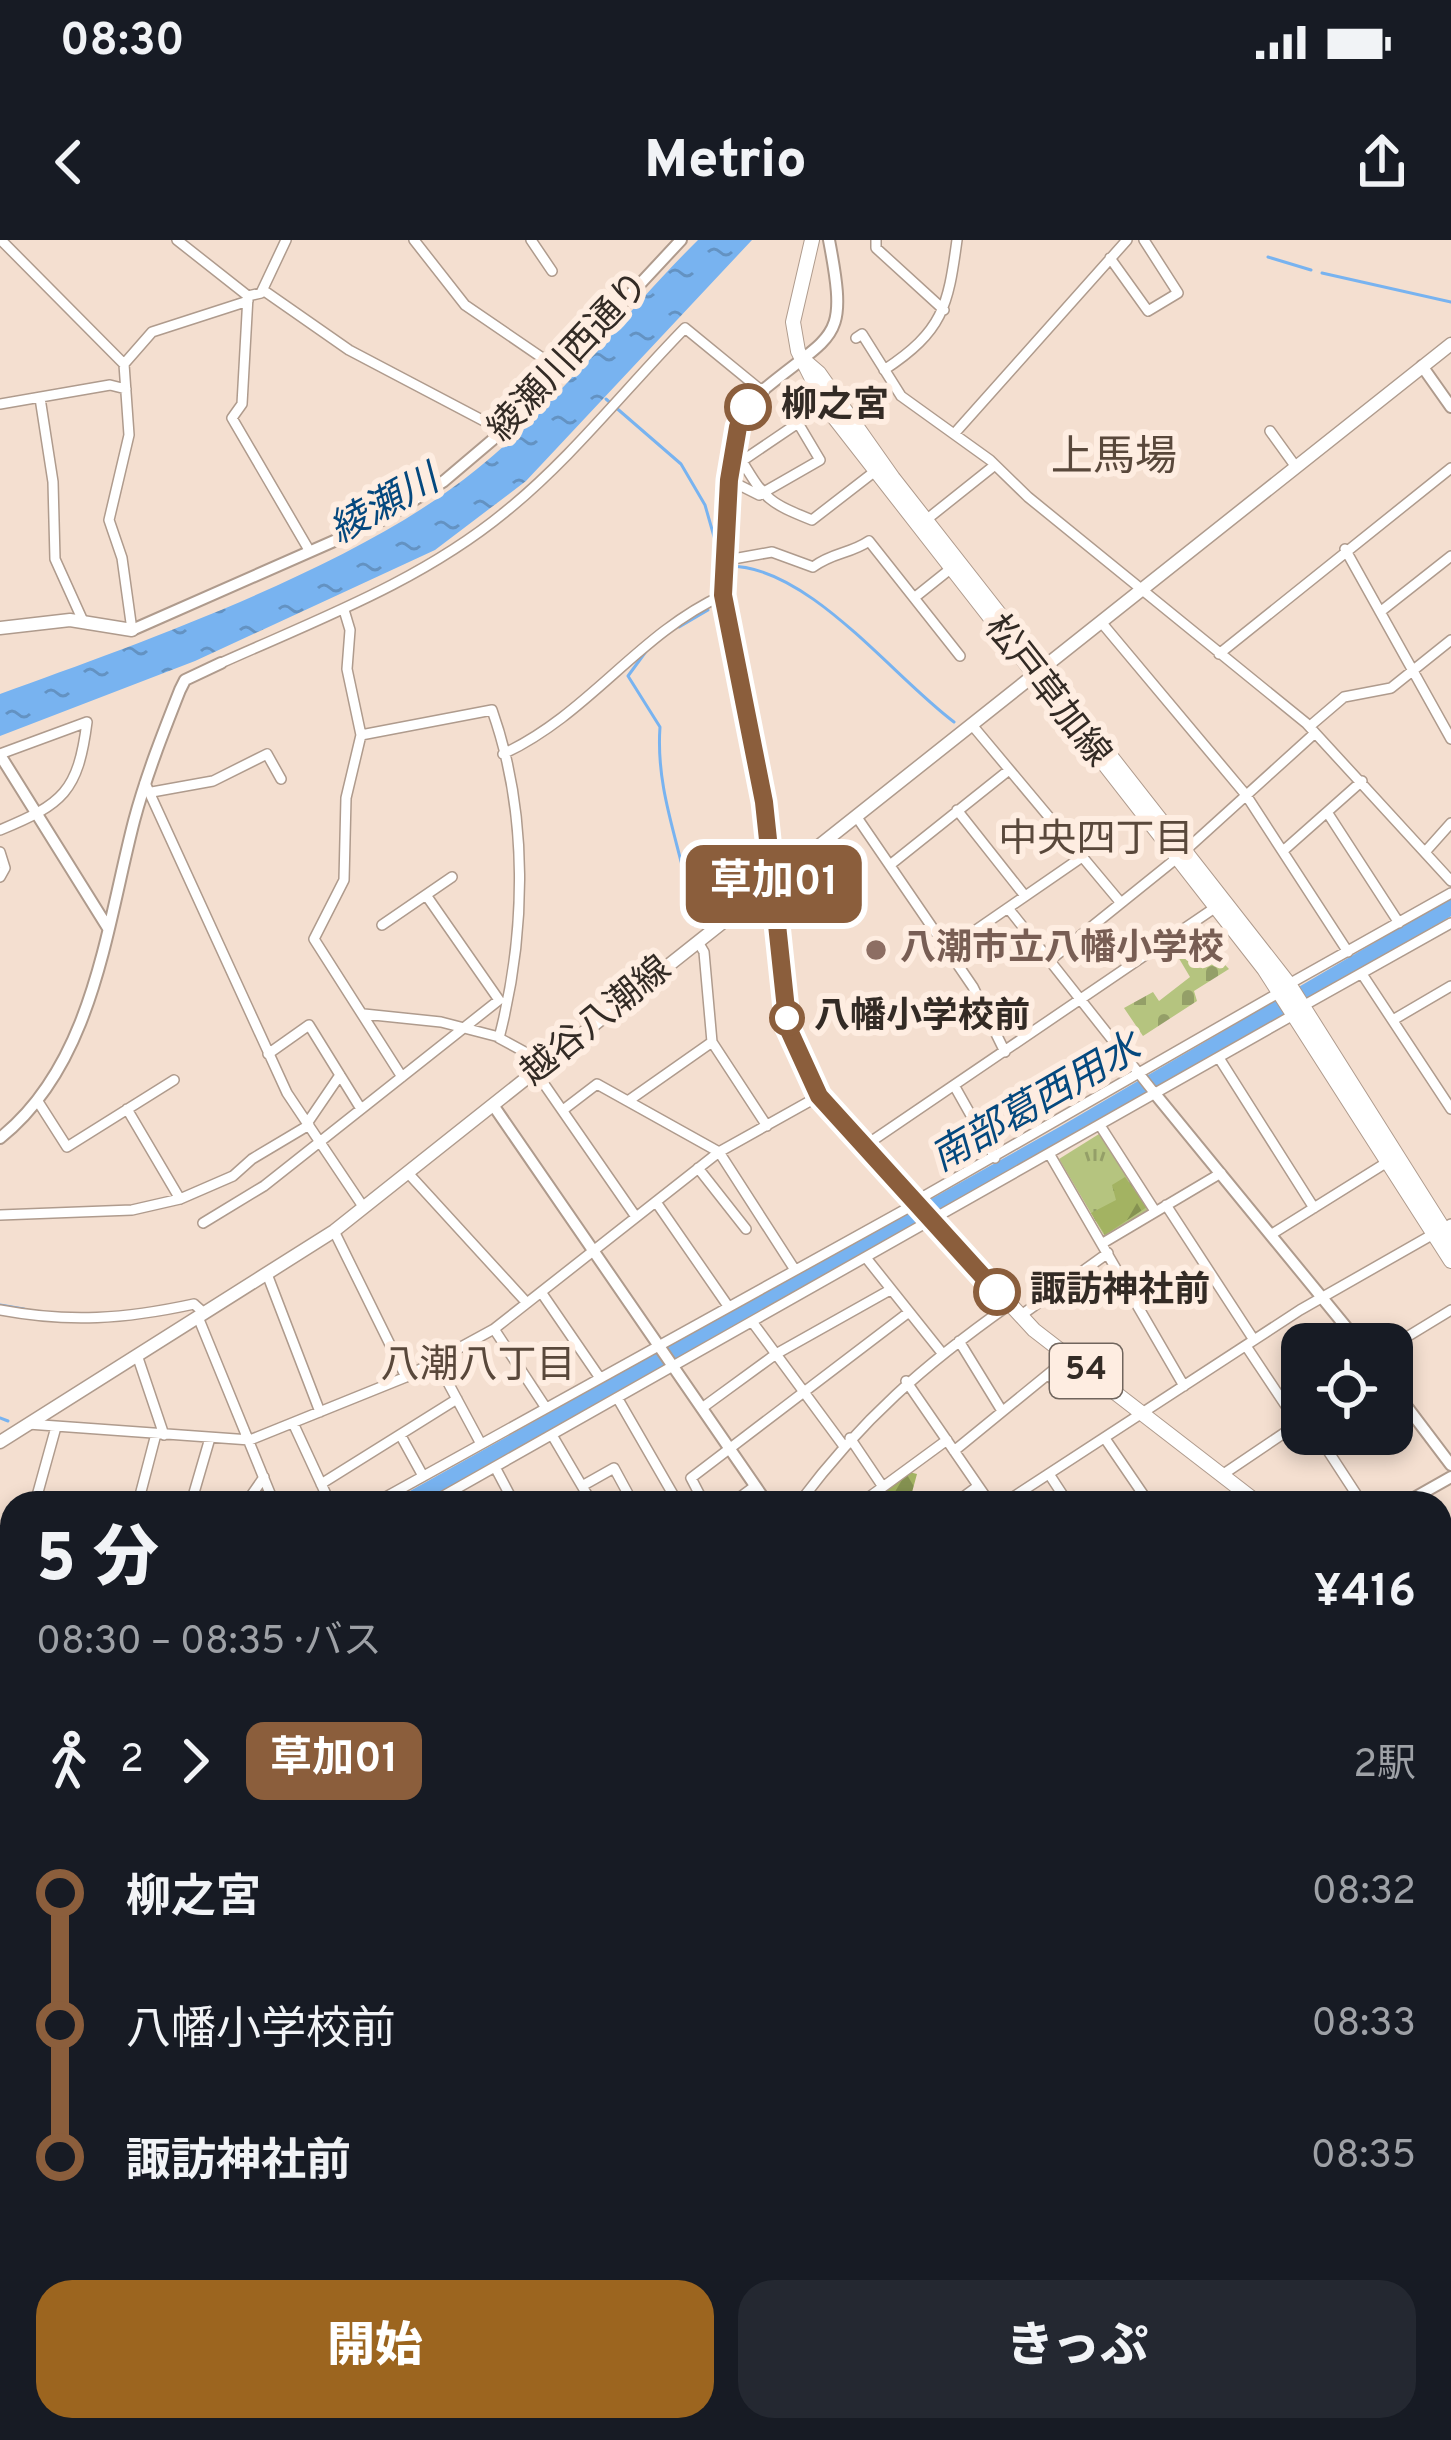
<!DOCTYPE html>
<html lang="ja">
<meta charset="utf-8">
<style>
body{margin:0;font-family:Overpass,"Noto Sans JP",sans-serif;background:#242831;color:#f1f3f6;height:100vh;display:flex;flex-direction:column;font-size:45px;white-space:nowrap}
*{box-sizing:border-box;margin:0}
p{font-size:39px;color:#9ea1a6}
.icon{flex:none;width:66px;height:66px;fill:none;stroke:currentColor;stroke-width:2;stroke-linecap:round;stroke-linejoin:round}
.map{position:relative;flex:1;overflow:hidden}
.panel{position:absolute;left:0px;top:1251px;width:1452px;height:951px;display:flex;flex-direction:column;background:#171b24;border-radius:36px 36px 0 0;box-shadow:0 6px 18px #0003}
.panel>*{flex:none}
.badge{padding:0 24px;border-radius:18px;font-size:42px;line-height:78px}
.fabs{position:absolute;left:1281px;top:1083px;display:grid;gap:24px}
.fabs a{display:grid;place-items:center;width:132px;height:132px;border-radius:24px;background:#171b24;box-shadow:0 6px 18px #0003;font-size:60px}
.map>.badge{position:absolute;translate:-50% -50%;box-shadow:0 0 0 6px #fff}
.legs{display:flex;align-items:center;gap:18px;height:132px;padding:0 36px;font-size:39px}
.legs p{margin-inline-start:auto}
.head{display:flex;align-items:center;justify-content:space-between;height:204px;padding:0 36px}
h1{font-size:66px;font-weight:800;line-height:90px}
.cta{display:flex;gap:24px;margin-top:auto;padding:24px 36px}
.cta a{flex:1;height:138px;border-radius:36px;background:#9c651f;color:#fff;font-size:48px;font-weight:800;line-height:138px;text-align:center}
.cta a+a{background:#242831;color:#f1f3f6}
ul{padding:0 36px;list-style:none}
li{display:flex;align-items:center;gap:42px;height:132px;font-size:45px}
li i{display:grid;place-items:center;width:18px;height:100%;margin:0 15px;background:currentColor}
li i::after{content:'';width:30px;height:30px;margin:-15px;border:9px solid;border-radius:50%;background:#171b24}
li p{margin-inline-start:auto}
li:first-child i{background:linear-gradient(#0000 50%,currentColor 0)}
li:last-child i{background:linear-gradient(currentColor 50%,#0000 0)}
.status{display:flex;justify-content:space-between;align-items:center;height:84px;padding:0 60px;background:#171b24;direction:ltr}
.status svg{height:33px;fill:currentColor}
header{display:flex;justify-content:space-between;align-items:center;height:156px;padding:0 36px;background:#171b24;font-size:54px;font-weight:800}
.map>svg:first-child{display:block}
</style>
<div class="status"><b>08:30</b><svg viewBox="0 0 49 12"><path d="M0 12V9h3v3zM5 12V6h3v6zM10 12V3h3v9zM15 12V0h3v12zM26 1h20v11H26zM47 4h2v5h-2z"/></svg></div>
<header><svg class="icon" aria-label="back" viewBox="0 0 24 24"><path d="M15 5l-7 7 7 7"/></svg>Metrio<svg class="icon" aria-label="share" viewBox="0 0 24 24"><path d="M12 15V3M7 8l5-5 5 5M5 13v7h14v-7"/></svg></header>
<div class="map">
<svg width="1451" height="2200" viewBox="0 0 1451 2200">
<defs>
<pattern id="grass-tufts" width="24" height="20" patternUnits="userSpaceOnUse" patternTransform="scale(3)"><rect width="24" height="20" fill="#b5c47f"/><path d="M3 7l-1-3M5 7V3M7 7l1-3M15 17l-1-3M17 17v-4M19 17l1-3" fill="none" stroke="#949f68"/></pattern>
<pattern id="forest-firs" width="22" height="20" patternUnits="userSpaceOnUse" patternTransform="scale(3)"><rect width="22" height="20" fill="#a3b362"/><path d="M5 1l3.5 6h-7zM16 11l3.5 6h-7z" fill="#859251"/></pattern>
<pattern id="cemetery-stones" width="16" height="16" patternUnits="userSpaceOnUse" patternTransform="scale(3)"><rect width="16" height="16" fill="#b5c47f"/><path d="M2 7V4a2 2 0 0 1 4 0v3zM10 15v-3a2 2 0 0 1 4 0v3z" fill="#949f68"/></pattern>
<pattern id="water-ripples" width="26" height="14" patternUnits="userSpaceOnUse" patternTransform="scale(3)"><rect width="26" height="14" fill="#78b3f0"/><path d="M2 4q2-2 4 0t4 0M15 11q2-2 4 0t4 0" fill="none" stroke="#6392c2"/></pattern>
</defs>
<rect width="100%" height="100%" fill="#f4dfd0"/>
<path fill="url(#grass-tufts)" d="M1099,894l51,75 -45,28 -46,-78z"/>
<path fill="url(#forest-firs)" d="M1125,937l22,30 -42,28 -14,-22 25,-13 -4,-15z
M909,1232l8,2 -6,22 18,7h-58z"/>
<path fill="url(#cemetery-stones)" d="M1191,689l38,40 -35,22 3,10 -54,35 -19,-28 29,-16 6,9 31,-24 -19,-32z"/>
<path fill="url(#water-ripples)" d="M698,0h54l-226,241 -91,69 -240,111 -195,75v-42c148,-54 359,-128 477,-225 83,-67 146,-155 221,-229z"/>
<g fill="none" stroke-linecap="round" stroke-linejoin="round">
<path stroke="#78b3f0" stroke-width="3" d="M1268,17l43,13
M1322,33l129,29
M606,159l75,65 24,41 10,35
M728,326c80,-1 164,110 226,156
M679,387l29,-17
M647,410l-19,26 32,51c-5,70 25,127 34,198
M0,1065l24,4
M0,1178l8,3
M0,1880l12,-10
M777,2200l8,-10"/>
<path stroke="#78b3f0" stroke-width="16" d="M405,1263l660,-370 386,-226
M58,2200l1,-10"/>
<defs>
<path id="minor" d="M1,0l123,124
M177,0l71,56 -6,108 -10,14 77,132
M414,0l51,65 95,65
M531,0l21,31
M876,0v8l68,62
M1110,18l38,53 30,-18 -34,-53
M263,50l86,60 154,81
M248,56l13,-3 25,-53
M856,98l6,-4 39,62 89,64 38,37 278,226 145,158
M884,130c59,-39 64,-63 73,-130
M40,158l13,84 2,77 28,62
M0,164l110,-19 16,4
M1270,191l26,36
M954,194l173,-194
M729,240l30,15 61,-35 -22,-37 -56,38c23,39 28,42 70,59l62,-48
M926,280l69,-55
M1345,309l106,190
M722,321l50,-9 41,15c20,-15 37,-13 56,-26l91,115
M914,358l35,-28
M344,370l6,20 -3,39 14,66 -15,63 -2,82 -30,59 88,138
M1380,372l71,-56
M1101,382l145,173 102,157
M132,390l-10,-72 -13,-38 20,-85 -5,-71 28,-32 96,-31
M1219,414l232,-186
M221,423c98,-44 200,-82 284,-151 66,-53 121,-124 180,-184l77,63
M972,485l149,178
M1310,486l34,-29 47,-9 60,-48
M361,495l131,-25c37,104 34,224 7,328l46,25
M0,514l87,-32c-9,70 -24,82 -87,108
M503,514c86,-40 135,-120 220,-159
M145,543l142,310 77,115
M152,552l61,-11 54,-27 14,25
M957,570l68,86
M1327,572l72,111
M856,576l117,171 32,65
M1283,611l79,-70
M1426,611l25,-28
M0,612l5,16 -5,9
M890,625l119,-95
M1008,668l148,187
M382,685l70,-48
M698,702l6,10 8,90 55,84
M947,710l135,-93
M1049,721l128,-103 138,-125
M1362,734l89,135
M1289,744l162,-91
M1303,766l148,-83
M364,774l77,8 58,15
M1393,780l58,-34
M268,814l41,-29 52,84
M1219,818l95,150
M535,831l101,146
M955,847l40,71
M37,860l30,47 107,-67
M628,861l84,-59
M127,869l53,90
M563,870l34,-26 122,68 76,118
M308,882l32,-47
M1101,887l54,84
M863,907l353,-240
M1050,915l134,231
M698,928l48,61
M408,933l119,130
M656,962l72,104
M914,962l366,-210
M1166,965l88,135
M0,975l132,-5 48,-11 53,-23 19,-17 57,-34
M203,983l61,-37 235,-186 -73,-105
M334,991l72,146
M1272,994l117,-73
M1103,1003l118,-70
M867,1019l75,94
M267,1034l53,138
M541,1052l59,86
M0,1070c69,13 125,9 194,-6l10,9
M1020,1076l88,-63
M198,1077l76,186
M753,1083l90,122
M494,1089l52,79
M959,1101l43,70
M1246,1106l52,78
M1392,1106l59,-36
M137,1115l27,80
M438,1124l43,80
M1049,1134l14,19
M906,1141l84,122
M618,1159l60,104
M702,1168l74,-54 114,-64
M293,1183l37,80
M28,1184l222,16 156,-63 88,-48 225,-177 100,-56
M1317,1194l45,69
M552,1195l40,68
M401,1196l22,40
M850,1198l33,49
M1106,1200l43,63
M954,1211l114,-93
M495,1227l19,36
M1225,1233l77,-52
M1049,1234l19,29
M321,1244l136,-85
M582,1246l32,-18 19,35
M35,1263l21,-76
M138,1263l18,-69
M191,1263l19,-65
M246,1263l18,-26
M375,1263l540,-299
M431,1263l864,-489
M704,1263l-13,-25 218,-166
M732,1263l23,-17
M799,1263c63,-84 125,-138 210,-198
M861,1263l86,-63
M955,1263l23,-17
M1004,1263l296,-193 151,-86
M1440,1296l11,19
M6,1362l6,-21
M1440,1404l11,-7
M1444,1526l7,10
M1440,1629l11,15
M1440,1733l11,15
M0,1806l12,-11
M1440,1812l11,-8
M0,1976l12,-9
M1440,1979l11,8
M0,2007l12,15
M1440,2037l11,13
M1440,2080l11,-9
M0,2128l12,14
M0,2170l12,-10
M153,2190l8,10
M417,2190l7,10
M503,2190l7,10
M681,2190l8,10
M854,2190l8,10
M971,2190l8,10
M1106,2190l9,10
M1361,2190l17,10
M72,2195l13,-5
M324,2200l12,-10
M768,2200l8,-10
M945,2200l14,-10
M1083,2200l14,-10
M1302,2200l12,-9 11,1"/>
<path id="tertiary" d="M1422,126l29,41
M762,151c73,-61 87,-47 67,-151
M132,390l252,-111 60,-38 59,-50 178,-191
M0,515l108,173
M1156,855l204,249
M493,865l274,398
M0,898c93,-74 106,-209 134,-317 12,-45 29,-88 46,-131l5,-10 36,-17
M1392,1147l59,78
M1405,1263l46,-26
M1440,1885l11,8
M1440,2010l11,-8
M589,2190l8,10
M206,2200l12,-10
M1183,2200l13,-10"/>
<path id="secondary" d="M0,388l70,-8 62,10
M0,1202l334,-211 1117,-887
M1440,1530l11,-13
M0,1624l12,-3"/>
<path id="primary" d="M812,0l-19,82 5,29 28,56 438,562 187,292
M805,121l14,12 74,105 396,506 162,257
M762,151l-24,36 -16,119 1,49 40,207 22,206 10,41 40,66 199,215 224,173
M1323,2200l3,-10"/>
</defs>
<use href="#minor" stroke="#af9b8d" stroke-width="12"/>
<use href="#tertiary" stroke="#af9b8d" stroke-width="14"/>
<use href="#secondary" stroke="#af9b8d" stroke-width="15"/>
<use href="#primary" stroke="#af9b8d" stroke-width="16"/>
<use href="#minor" stroke="#fff" stroke-width="9"/>
<use href="#tertiary" stroke="#fff" stroke-width="10"/>
<use href="#secondary" stroke="#fff" stroke-width="12"/>
<use href="#primary" stroke="#fff" stroke-width="14"/>
</g>
<g fill="none" stroke-linecap="round" stroke-linejoin="round">
<defs>
<path id="line-1" d="M748,167l-10,20 -9,53 -6,115 41,207 24,226 31,68 178,196"/>
</defs>
<use href="#line-1" stroke="#fff" stroke-width="27"/>
<use href="#line-1" stroke="#8b5e3c" stroke-width="18"/>
</g>
<g fill="#fff" stroke="#8b5e3c" stroke-width="6">
<circle cx="748" cy="167" r="21"/>
<circle cx="787" cy="778" r="15"/>
<circle cx="997" cy="1052" r="21"/>
</g>
<circle fill="#8d6e63" stroke="#feede1" stroke-width="4.5" cx="876" cy="710" r="12"/>
<g text-anchor="middle" dominant-baseline="central" stroke-width="12" stroke-linejoin="round" paint-order="stroke">
<rect fill="#feede1" stroke="#70655d" stroke-width="3" x="1050" y="1104" width="72" height="54" rx="9"/>
<g font-size="33" font-weight="bold" fill="#332b25">
<text x="1086" y="1131">54</text>
</g>
<g font-size="36" fill="#332b25" stroke="#feede1">
<text transform="translate(570 118) rotate(-47)">綾瀬川西通り</text>
<text transform="translate(1046 452) rotate(52)">松戸草加線</text>
<text transform="translate(597 782) rotate(-39)">越谷八潮線</text>
</g>
<g font-size="36" font-weight="bold" fill="#332b25" stroke="#feede1" text-anchor="start">
<text x="781" y="167">柳之宮</text>
<text x="814" y="778">八幡小学校前</text>
<text x="1030" y="1052">諏訪神社前</text>
</g>
<g font-size="36" font-weight="bold" fill="#785e54" stroke="#feede1" text-anchor="start">
<text x="900" y="710">八潮市立八幡小学校</text>
</g>
<g font-size="39" font-style="italic" fill="#04487e" stroke="#feede1">
<text transform="translate(385 267) rotate(-29)">綾瀬川</text>
<text transform="translate(1037 865) rotate(-30)">南部葛西用水</text>
</g>
<g font-size="39" fill="#59483b" stroke="#feede1">
<text x="1096" y="601">中央四丁目</text>
<text x="478" y="1127">八潮八丁目</text>
</g>
<g font-size="42" fill="#59483b" stroke="#feede1">
<text x="1114" y="219">上馬場</text>
</g>
</g>
</svg>
<div class="fabs">
<a><svg class="icon" aria-label="locate" viewBox="0 0 24 24"><circle cx="12" cy="12" r="6"/><path d="M12 2v4M12 18v4M2 12h4M18 12h4"/></svg></a>
</div>
<b class="badge" style="left:774px;top:644px;background:#8b5e3c;color:#fff">草加01</b>
<section class="panel">
<div class="head"><div><h1>5 分</h1><p>08:30 – 08:35 · バス</p></div><b>¥416</b></div>
<div class="legs"><svg class="icon" aria-label="walk" viewBox="0 0 24 24"><circle cx="13" cy="4" r="2"/><path d="M13 8l-2 6 4 7M11 14l-3 7M7 12l3-4h3l4 4"/></svg>2<svg class="icon" aria-label="forward" viewBox="0 0 24 24"><path d="M9 5l7 7-7 7"/></svg><b class="badge" style="background:#8b5e3c;color:#fff">草加01</b><p>2駅</p></div>
<ul>
<li><i style="color:#8b5e3c"></i><b>柳之宮</b><p>08:32</p></li>
<li><i style="color:#8b5e3c"></i><span>八幡小学校前</span><p>08:33</p></li>
<li><i style="color:#8b5e3c"></i><b>諏訪神社前</b><p>08:35</p></li>
</ul>
<div class="cta"><a>開始</a><a>きっぷ</a></div>
</section>
</div>
